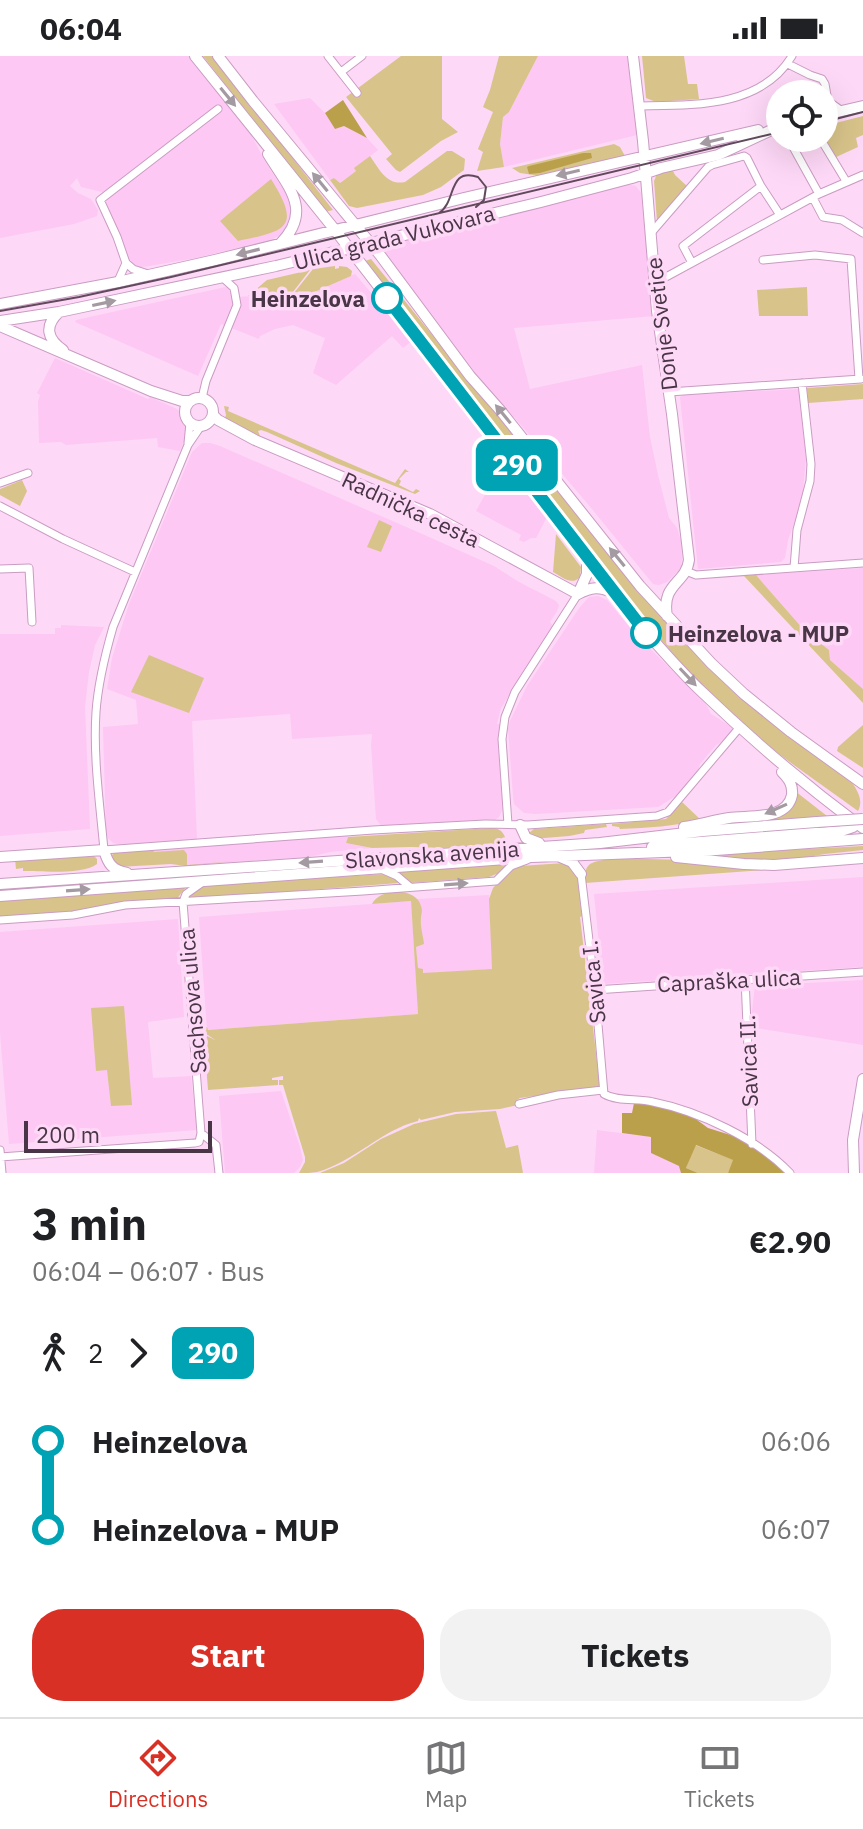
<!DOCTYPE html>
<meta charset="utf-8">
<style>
body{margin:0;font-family:"IBM Plex Sans",sans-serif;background:#f2f2f2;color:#202124;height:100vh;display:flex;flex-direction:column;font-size:30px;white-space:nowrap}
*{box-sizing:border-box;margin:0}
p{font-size:26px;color:#757577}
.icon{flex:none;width:44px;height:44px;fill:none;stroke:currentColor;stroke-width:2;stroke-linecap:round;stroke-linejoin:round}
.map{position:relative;height:1117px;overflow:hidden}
.side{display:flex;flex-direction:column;background:#fff;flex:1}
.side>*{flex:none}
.badge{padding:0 16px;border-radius:12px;font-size:28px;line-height:52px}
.fabs{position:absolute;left:766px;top:24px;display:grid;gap:16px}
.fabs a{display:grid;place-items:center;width:72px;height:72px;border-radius:50%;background:#fff;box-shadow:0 8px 32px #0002;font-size:40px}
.scale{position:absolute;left:24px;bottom:20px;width:188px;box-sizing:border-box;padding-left:8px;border:4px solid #483545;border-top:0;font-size:22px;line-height:28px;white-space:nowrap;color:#483545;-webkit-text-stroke:6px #fed8f7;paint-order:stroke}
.map>.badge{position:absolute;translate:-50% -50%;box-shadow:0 0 0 4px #fff}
.legs{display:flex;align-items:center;gap:12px;height:88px;padding:0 32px;font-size:26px}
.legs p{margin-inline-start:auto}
.summary{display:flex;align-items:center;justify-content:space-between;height:136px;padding:0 32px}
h1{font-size:44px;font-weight:700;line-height:60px}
.action{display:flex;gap:16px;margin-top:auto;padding:16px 32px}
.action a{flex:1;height:92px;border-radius:32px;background:#d93025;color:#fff;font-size:32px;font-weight:700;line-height:92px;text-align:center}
.action a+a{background:#f2f2f2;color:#202124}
ul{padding:0 32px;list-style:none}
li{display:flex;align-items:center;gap:28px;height:88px;font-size:30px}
li i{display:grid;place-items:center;width:12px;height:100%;margin:0 10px;background:currentColor}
li i::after{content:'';width:20px;height:20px;margin:-10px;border:6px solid;border-radius:50%;background:#fff}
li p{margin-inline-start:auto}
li:first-child i{background:linear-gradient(#0000 50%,currentColor 0)}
li:last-child i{background:linear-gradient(currentColor 50%,#0000 0)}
.status{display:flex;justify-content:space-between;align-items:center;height:56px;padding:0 40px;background:#fff;direction:ltr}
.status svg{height:22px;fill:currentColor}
.tabs{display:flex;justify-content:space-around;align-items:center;height:112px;border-top:2px solid #e0e0e0;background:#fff;font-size:22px;color:#757577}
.tabs a{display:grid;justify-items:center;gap:4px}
.tabs .active{color:#d93025}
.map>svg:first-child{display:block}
</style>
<div class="status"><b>06:04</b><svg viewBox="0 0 49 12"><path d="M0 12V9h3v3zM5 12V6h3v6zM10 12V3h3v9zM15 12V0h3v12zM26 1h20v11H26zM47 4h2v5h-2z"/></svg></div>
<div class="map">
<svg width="863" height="1117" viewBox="0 0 863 1117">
<rect width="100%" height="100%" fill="#fed8f7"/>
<path fill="#fdc8f4" d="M0,0h191l57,73 18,34 23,35 3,9v12l-9,15 -13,6 -74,18 -59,10 -8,-5 -27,-71 -21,-5 -4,-9 -7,8 8,7 13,6 7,11 -1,6 -23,8 -74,14z
M538,0h89l10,79 -133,32 -4,-23 3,-27 6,-5z
M310,42l15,15 10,16 9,-3 23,12 11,12 -23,18 1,3 -17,12 -5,-5 -4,2 -56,-76z
M627,128l9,2 5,7 13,123 -140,12 16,61 112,-24 8,72 8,38 11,43 8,10 4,13 1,18 -1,9 -14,14 -8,3 -6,-1 -61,-75 -78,-92 -5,3 -122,-162 -2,-7 4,-8z
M355,218l57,67 -9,7 -11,-12 -56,49 -23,-12 12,-35 -32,-13 -18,4 -15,7 -1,3 -38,-15 -23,52 -123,-54 1,-2 154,-34 4,11 44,-2 9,1v2h6l2,3z
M55,302l93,41 2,-2 27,12 4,4 6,12 1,6 -8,20 -22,-4 -1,-9 -91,7 -5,-3 -22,1 -1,-42 2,-6 -3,-2z
M800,333l6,70 -4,42 -14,39 -3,18 -4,4 -83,7 -18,-172 4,-2z
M202,387h8l10,3 200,87 74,33 25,16 37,19 3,4 -2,6 -7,11 3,4 -52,82 -4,16h4l-3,19 5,65 -4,9 -4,3 -113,7 -6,-8 -5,-74 1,-11 -80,5 -2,-25 -98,7 5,118 -75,6 -9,-2 -5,-5 -2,-6 -3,-105 35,-3 -2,-24 -29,-11 5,-31 17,-54 63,-152z
M506,400l42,59 -12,23h-5l-7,4 -5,-2 2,-5 -45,-24z
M863,512v121l-33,-29 -1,-10 -25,-20 -48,-55z
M598,540l9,4 30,36 68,66 6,12 21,13v3l-10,12 -6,3 -16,19 -2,7 -22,25 -18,11 -123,7 -11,-1 -10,-9 -1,-8 -5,-67 2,-8 17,-35 53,-79 9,-10z
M61,569l43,2 -9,18 -6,27 -4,35 5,122 -90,7v-202h55v-6h6z
M348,780l-2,7 26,5 -42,4 -21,5 -123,8 -32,-13 -1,-3z
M863,821v90l-260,17 -9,-90z
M489,839l4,74 -75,5 -5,-69 5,-6z
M411,845l7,113 -211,16 -8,-113z
M178,863l6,98 -36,5 5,56 38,-2 6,54 -188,14 -9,-111v-101z
M863,924v65l-113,-18 5,-41z
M281,1035l19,56 3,13 -3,7 -6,6h-69l-6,-77z
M597,1074l54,7v16l29,13 1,7h-87z"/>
<path fill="#d8c48a" d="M203,0h10l120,154 -8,2z
M401,0h41v63l16,13 -17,9 -41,31 -4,-2 -10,-11 6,-5 -46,-57z
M499,0h39l-29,56 -6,5 -3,27 4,23 -27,4 6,-19 -5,-3 15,-37 -10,-5 7,-17z
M642,0h42l4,28h9l2,15 -43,3 -10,-4z
M863,60v19l-7,3 2,9 -24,11 -10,-20v-12z
M614,88l6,3 5,9 -85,20 -20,-3 -8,-5z
M447,95h5l13,8 -1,11 -23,17 -18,8 -66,13 -8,-2 -19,-26 4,-2 6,5 16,-12 -2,-3 16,-12c9,13 17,30 35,26z
M672,113l3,6 13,12 -31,35 -3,-41 3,-7z
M271,123c31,49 15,52 -33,62l-18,-20z
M371,203l275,341 35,38 32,33 140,113c6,9 10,18 5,27 -41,-30 -84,-58 -122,-92 -42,-39 -78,-83 -115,-126l-256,-332z
M335,210v3l4,-1v-2l8,1 5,4 -1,5 -57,25 -1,-3h-3l23,-29z
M310,214l-21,27 -11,-2 -30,1 19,-16z
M807,231l1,29h-49l-2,-26z
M863,328v15l-55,4 -1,-15z
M224,350l5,1 -1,4 167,72 10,-14 4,3h-3l-7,7 2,2 -2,4 14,7 3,-3 4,2 -5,3 -79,-31 -69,-31 -6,-2 -3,1 2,5 -36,-15 2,-6z
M22,424l5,11 -7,15 -20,-11v-6z
M379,464l13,6 -11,26 -14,-5z
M556,478l25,33 -1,10c-8,9 -18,0 -27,-5z
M756,519l48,55 25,20 1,10 33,29v14l-119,-127z
M149,599l55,23 -15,35 -58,-21z
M863,669v43l-26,-17 1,-4z
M795,735l32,25 -109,10 -11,-1 60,-7z
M682,746l19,18c-27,6 -53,8 -81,9l-1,-2 -7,-1v-2l54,-5z
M606,768l1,3 -22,3 -1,3 -15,3 -37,3 -3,-6 5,-4z
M491,772c7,0 11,2 14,9l-4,7 -59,4 -31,-1 -39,1 -26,-5 2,-6z
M863,790v4l-38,4 -34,6 -32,1 -51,-5 -1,-2z
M153,793l1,3 30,-2 3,4v11l49,-4 -50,5 -15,-2 -53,3 -8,-10 4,-4z
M93,799l4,4v5c-15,11 -54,7 -74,7v-3l-7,1 -1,-10z
M647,803l38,1 79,10 -179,13c0,-7 -1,-13 4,-18 8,-8 46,-6 58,-6z
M506,807v3l-7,7 -10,4 -79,6 -13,-11z
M565,807l12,9 5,44 -2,1 20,170 -80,11 -3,2 1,5 -18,4 -45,3 -34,8 -2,-2 -1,3c-37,9 -64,41 -101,51 -5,1 -12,1 -18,1l6,-11v-5l-22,-72h-4v-5h4v-4l-11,2v2h6v5l-70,5 -3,-39 2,-1 -3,-14h3l8,4 -7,-5h-4l-1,-7 4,-1 1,3 210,-16 -7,-113 -39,3c8,-16 44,-17 49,2 2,6 0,7 0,12 -1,9 2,16 3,26l-8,3 2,21 5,1v4l69,-4 -3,-70 4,-11 14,-15 13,-7z
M385,818l9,4 5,5 -208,16 -1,-2 5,-7 12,-5z
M186,831l-10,13 -78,9 -98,8v-19z
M124,950l8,99 -21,1 -4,-36 -11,1 -5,-63z
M496,1055l10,37 12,-3 5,28h-203l24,-10 37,-24 33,-15 42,-10z
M695,1089l39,15 -6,13h-30l-12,-5z"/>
<path fill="#bba04c" d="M343,44l24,38 -23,-12 -9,3 -10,-16z
M583,97h8l1,5 -52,15 -11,1 -2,-7 2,-1z
M634,1047l22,3 23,6 14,5 15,11 29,9 37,23 10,13h-56l5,-13 -37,-15 -10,23 12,5h-17l-2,-7 -28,-13v-16l-29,-4v-20h10z"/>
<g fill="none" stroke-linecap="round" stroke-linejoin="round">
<defs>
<path id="street" d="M328,0l29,37
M788,8l22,11 12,4 3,5 3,17
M341,16l21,-16
M639,50c54,-1 122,2 153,-50
M824,55l4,-10 14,10
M788,82l31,56
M820,82l26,43
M813,142l10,19 19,3 21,13
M651,177l57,-66 4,-2 32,-9 3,2 14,28 19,29
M763,204l52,-5 36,4 8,120
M126,207l7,6 15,5
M692,207l-9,-17 78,-60
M654,224l12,-3 153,-83 44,-19
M118,225l8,-18 -9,-26 -17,-37 118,-91
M669,336l192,-13
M202,342l4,-17 31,-76 -3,-17 -11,-10
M201,370l-13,19 -75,182c-8,28 -15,56 -17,85 -3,45 4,93 8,138l269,-20 112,-6 43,1 129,-9 11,-4 72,-85
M188,387l2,-20
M0,427l28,-10
M0,450l63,33 72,33
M794,512l3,-38 13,-49 1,-17 -9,-81
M0,513l29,-1 3,54
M686,515l10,4 167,-12
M508,768l-6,-85 3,-22 10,-25 63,-98
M381,813l16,7 13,11
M581,818l14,116 9,104c14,8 34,4 49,8 45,9 105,37 137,71
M0,864l73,-5 52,-10 238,-14 133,-10 15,-15 16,-6
M745,922l7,166
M595,934l268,-18
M519,1048l39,-9 45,-5
M201,1077l-18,-231 3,-8 17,-12
M0,1094l2,23
M0,1101l195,-14 4,-1 2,-9 15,12 3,28"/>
<path id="secondary" d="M195,0l140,174 311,402c18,20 36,41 55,59 51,49 105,95 162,137
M218,0l35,45 127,154 90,121 30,34 140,176 71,77 33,31 47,38 72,52
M633,0l10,85 14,170 15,103 17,146c-3,24 -28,23 -22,56
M824,59l39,-9
M268,98c19,32 46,56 12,90
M0,248l118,-22 97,-22 249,-62 294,-68
M59,256c-15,14 -12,27 4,38
M0,265l59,-9 217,-46 265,-64 91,-24 29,-10 57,-13 62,-29
M0,270l151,65 31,10h7
M185 356a14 14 0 1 1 28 0a14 14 0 1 1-28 0Z
M213,359l5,5 37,20 175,74 148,80
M578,538c13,-7 22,-8 35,-1
M578,538l9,-20v-16
M520,769l6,13 13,5
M684,771c15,-2 30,-7 45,-9 20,-3 58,3 63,-23 1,-10 -3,-16 -10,-23
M652,791l23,-3 166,-13 12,-4 7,-6
M104,794c4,14 8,20 23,23
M0,801l104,-7
M560,801l12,5 9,12
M676,801l68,7 30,1 89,-7
M0,828l600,-41 103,-12 114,-9
M0,840l532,-39 184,-7 147,-11
M854,1117l-1,-33 10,-61"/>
</defs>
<use href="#street" stroke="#c99cc2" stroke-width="9"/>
<use href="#secondary" stroke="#c99cc2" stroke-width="12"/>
<use href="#street" stroke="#fff" stroke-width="7"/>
<use href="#secondary" stroke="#fff" stroke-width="10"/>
<path stroke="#604a5c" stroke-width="2" d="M824,66l39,-10
M439,157c18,-11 8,-46 39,-36l8,10 -2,13 -8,7
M0,255l79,-14 92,-20 609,-145"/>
<defs>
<path id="secondary-bridge" d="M817,766l46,-3"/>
</defs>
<use href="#secondary-bridge" stroke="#c99cc2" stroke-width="12" stroke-linecap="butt"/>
<use href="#secondary-bridge" stroke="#fff" stroke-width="10"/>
</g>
<defs><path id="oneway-solid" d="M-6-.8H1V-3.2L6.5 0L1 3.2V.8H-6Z" transform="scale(2)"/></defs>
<g fill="#a49aa2">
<use href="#oneway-solid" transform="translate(228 41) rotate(51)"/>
<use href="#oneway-solid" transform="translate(712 85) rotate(167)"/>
<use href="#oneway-solid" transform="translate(568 117) rotate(167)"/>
<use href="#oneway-solid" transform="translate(320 126) rotate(-129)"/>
<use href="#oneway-solid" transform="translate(248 196) rotate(166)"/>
<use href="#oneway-solid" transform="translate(104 247) rotate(-12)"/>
<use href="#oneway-solid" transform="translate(503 358) rotate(-129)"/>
<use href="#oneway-solid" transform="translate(617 501) rotate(-129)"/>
<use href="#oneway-solid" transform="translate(688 621) rotate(47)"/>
<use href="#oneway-solid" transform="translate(776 753) rotate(156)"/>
<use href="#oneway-solid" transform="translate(311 806) rotate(176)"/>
<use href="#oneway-solid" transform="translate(456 828) rotate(-4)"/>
<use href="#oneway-solid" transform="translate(78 834) rotate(-4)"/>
</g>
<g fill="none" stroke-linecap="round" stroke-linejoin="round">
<defs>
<path id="line-1" d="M387,242l259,335"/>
</defs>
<use href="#line-1" stroke="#fff" stroke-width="18"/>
<use href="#line-1" stroke="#00a3b4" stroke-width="12"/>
</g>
<g fill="#fff" stroke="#00a3b4" stroke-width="4">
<circle cx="387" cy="242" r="14"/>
<circle cx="646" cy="577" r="14"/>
</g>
<g text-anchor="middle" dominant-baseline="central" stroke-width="7" stroke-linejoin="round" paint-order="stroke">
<g font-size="22" fill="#483545" stroke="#fed8f7">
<text transform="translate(394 181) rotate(-14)">Ulica grada Vukovara</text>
<text transform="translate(661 268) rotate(-97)">Donje Svetice</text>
<text transform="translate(411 453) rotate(25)">Radnička cesta</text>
<text transform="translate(432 798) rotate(-4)">Slavonska avenija</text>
<text transform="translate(729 924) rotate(-3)">Capraška ulica</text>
<text transform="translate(593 926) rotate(-96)">Savica I.</text>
<text transform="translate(192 945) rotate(-95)">Sachsova ulica</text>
<text transform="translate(748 1005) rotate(-92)">Savica II.</text>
</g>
<g font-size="22" font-weight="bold" fill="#483545" stroke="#fed8f7" text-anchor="end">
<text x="365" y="242">Heinzelova</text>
<text x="668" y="577" text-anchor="start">Heinzelova - MUP</text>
</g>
</g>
</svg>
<div class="fabs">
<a><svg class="icon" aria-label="locate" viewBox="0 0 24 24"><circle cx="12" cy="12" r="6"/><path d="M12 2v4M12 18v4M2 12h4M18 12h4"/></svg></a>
</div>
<div class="scale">200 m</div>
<b class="badge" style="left:517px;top:409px;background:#00a3b4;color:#fff">290</b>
</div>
<section class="side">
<div class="summary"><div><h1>3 min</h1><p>06:04 – 06:07 · Bus</p></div><b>€2.90</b></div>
<div class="legs"><svg class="icon" aria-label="walk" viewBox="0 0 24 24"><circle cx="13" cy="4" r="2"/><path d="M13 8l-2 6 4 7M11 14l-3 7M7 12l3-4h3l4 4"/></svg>2<svg class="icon" aria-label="forward" viewBox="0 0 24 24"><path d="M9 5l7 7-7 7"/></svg><b class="badge" style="background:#00a3b4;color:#fff">290</b></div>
<ul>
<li><i style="color:#00a3b4"></i><b>Heinzelova</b><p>06:06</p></li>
<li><i style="color:#00a3b4"></i><b>Heinzelova - MUP</b><p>06:07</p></li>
</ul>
<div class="action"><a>Start</a><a>Tickets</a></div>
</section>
<nav class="tabs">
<a class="active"><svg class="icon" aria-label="directions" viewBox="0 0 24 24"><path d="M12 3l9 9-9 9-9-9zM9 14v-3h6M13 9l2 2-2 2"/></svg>Directions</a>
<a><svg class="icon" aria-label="map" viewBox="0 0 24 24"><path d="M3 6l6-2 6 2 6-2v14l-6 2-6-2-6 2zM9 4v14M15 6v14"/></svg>Map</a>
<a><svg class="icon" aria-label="tickets" viewBox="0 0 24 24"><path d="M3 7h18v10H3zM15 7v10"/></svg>Tickets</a>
</nav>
